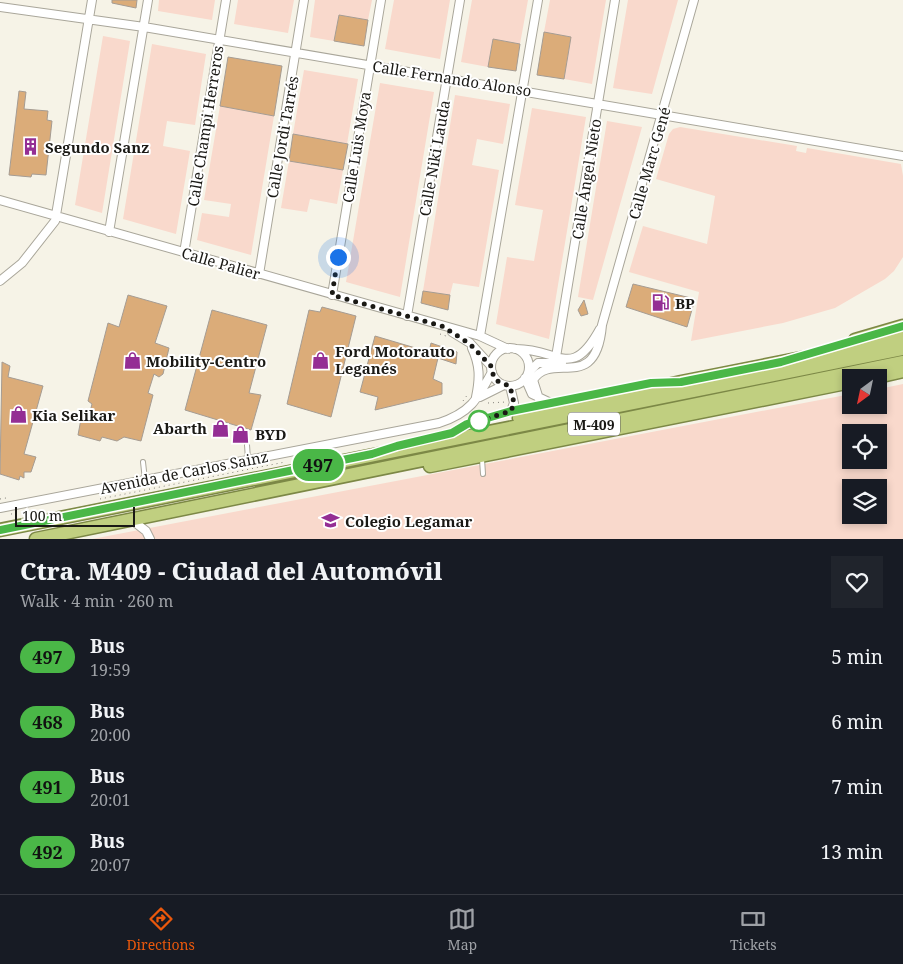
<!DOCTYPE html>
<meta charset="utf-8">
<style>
body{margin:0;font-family:"Noto Serif",serif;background:#20242c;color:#f1f3f6;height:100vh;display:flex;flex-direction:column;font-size:19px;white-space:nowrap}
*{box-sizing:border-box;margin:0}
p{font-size:16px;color:#9ea1a6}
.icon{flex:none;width:28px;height:28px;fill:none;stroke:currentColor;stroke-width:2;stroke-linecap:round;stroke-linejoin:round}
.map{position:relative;height:539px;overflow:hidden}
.sheet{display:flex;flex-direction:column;background:#171b24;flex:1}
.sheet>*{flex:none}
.badge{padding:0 10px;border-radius:16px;font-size:18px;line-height:32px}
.needle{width:32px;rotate:213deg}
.tools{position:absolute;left:842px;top:369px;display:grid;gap:10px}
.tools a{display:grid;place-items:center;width:45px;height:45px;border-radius:0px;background:#171b24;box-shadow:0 2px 8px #0003;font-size:25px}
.scale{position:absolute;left:15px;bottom:12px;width:120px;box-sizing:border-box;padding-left:5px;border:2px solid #1a1915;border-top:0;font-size:14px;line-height:18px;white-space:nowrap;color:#1a1915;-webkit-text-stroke:4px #fff;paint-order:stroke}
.you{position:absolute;width:25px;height:25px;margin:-12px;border:4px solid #fff;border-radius:50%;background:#1a73e8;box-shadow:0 0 0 8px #1a73e833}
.map>.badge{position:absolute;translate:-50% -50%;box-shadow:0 0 0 2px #fff}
.round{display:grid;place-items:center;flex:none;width:52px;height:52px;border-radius:0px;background:#20242c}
.headline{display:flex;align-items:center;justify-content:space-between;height:85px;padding:0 20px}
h1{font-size:24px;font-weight:800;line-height:38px}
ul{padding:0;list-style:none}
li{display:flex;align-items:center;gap:15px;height:65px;padding:0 20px}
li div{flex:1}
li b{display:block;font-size:19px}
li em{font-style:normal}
li .badge{min-width:55px;font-weight:700;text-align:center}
.tabs{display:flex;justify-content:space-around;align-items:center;height:70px;border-top:1px solid #363941;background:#171b24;font-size:14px;color:#9ea1a6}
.tabs a{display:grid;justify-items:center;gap:2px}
.tabs .current{color:#ea580c}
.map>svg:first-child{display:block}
</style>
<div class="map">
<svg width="903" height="539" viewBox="0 0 903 539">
<rect width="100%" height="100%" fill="#f6f3e7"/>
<path fill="#f9d9cc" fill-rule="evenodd" d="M159,0h56l-3,20 -54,-9z
M238,0h56l-6,33 -54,-9z
M315,0h57l-4,20 -29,-5 -5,26 -24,-4z
M394,0h56l-10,59 -55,-10z
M472,0h56l-8,44 -27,-5 -5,28 -27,-5z
M550,0h56l-14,84 -28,-5 7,-42 -27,-5z
M628,0h50l-26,94 -39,-6z
M103,36l27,5 -28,172 -27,-8z
M152,44l54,10 -11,71 -28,-4 -4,25 27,5 -14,83 -53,-15z
M304,70l54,9 -11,65 -54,-10z
M380,83l54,9 -34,205 -54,-15z
M455,95l55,9 -7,40 -26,-5 -5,26 27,5 -20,117 -26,-4 -3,12 -27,-4z
M220,106l54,10 -23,139 -54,-15 5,-27 27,4 2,-13 -27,-4z
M532,108l54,9 -37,222 -53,-15 11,-67 27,4 9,-51 -28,-5z
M607,121l35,6 -49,173 -15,-3z
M680,127l117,19 -1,5 10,2 1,-5 94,16 2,12v81l-9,14 -9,8 -50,29 -52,15 -92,18 8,-49 -70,-20 14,-46 64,18 8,-48 -59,-17 13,-45 4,-5z
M289,161l54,9 -6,34 -27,-5 -3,13 -26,-4z
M903,384v155h-811l759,-145v11h28v-16zM851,432h28v28h-28zM851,488h28v27h-28z"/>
<path fill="#dbac79" stroke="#a59c93" d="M112,0h25l-1,8 -24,-5z
M339,15l29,5 -4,26 -30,-5z
M544,32l27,5 -7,42 -27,-4z
M493,39l27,5 -4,27 -28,-4z
M228,57l54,9 -8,50 -54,-10z
M19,91l7,1 -2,17 24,2 -1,9 5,1 -6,54 -14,-1 -1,3 -22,-2z
M293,134l55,10 -5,26 -54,-9z
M633,284l62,15 -8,28 -61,-20z
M423,291l27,4 -2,15 -27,-7z
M128,295l39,11 -12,37 14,5 -6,26 -4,3 -5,-3 -6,19 5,2 -12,46 -17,-4 -7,4 -15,-4 -2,4 -22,-6 3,-16 7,1 4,-16 -4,-3 20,-78 11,4z
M584,300l4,14 -7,2 -3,-6z
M322,307l34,9 -25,101 -44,-13 22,-94 11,2z
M212,310l55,15 -18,68 12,2 -10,35 -66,-20z
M375,336l54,16 2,-9 26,9 -1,12 -18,-6 -5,21 9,4v11l-67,16 3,-13 -18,-5z
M2,362l8,4 -2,11 35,9 -19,68 12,3 -5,15h-7v6l-4,-2 -1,4 -19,-6z"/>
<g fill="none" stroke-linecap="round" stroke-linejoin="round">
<defs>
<path id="service" d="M511,411l74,-14
M247,445l1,14
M482,459l1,15
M143,462l2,18"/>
<path id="minor" d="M0,7l144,20 759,129
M0,200l480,136 28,13
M109,232l39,-232
M184,253l42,-253
M259,274l45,-274
M0,281l22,-18 33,-42 37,-221
M332,295l49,-295
M407,316l53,-316
M452,332l18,11 21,23
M480,336l58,-336
M472,348c8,17 8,30 4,49
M491 367a19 19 0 1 1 38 0a19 19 0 1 1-38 0Z
M515,349c44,-1 56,33 85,-20
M556,357l59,-357
M528,373l10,-10h24
M525,378l7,16 19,9
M480,397l24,-12
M539,399l-6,-19c19,-30 63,15 69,-55l92,-325
M453,433l14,-9 44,-13 3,-8 -4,-17
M0,508l439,-85c31,-10 38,-23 53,-51
M132,520l14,11 4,8"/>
<path id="trunk" d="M855,340l48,-14
M873,378l30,-7
M519,418l162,-36 222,-44
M430,466l421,-84
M0,530l903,-181
M36,539l867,-177"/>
</defs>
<use href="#service" stroke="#a9a69a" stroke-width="6"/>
<use href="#minor" stroke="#a9a69a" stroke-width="10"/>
<use href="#trunk" stroke="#7c8846" stroke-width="15"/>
<path stroke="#83817a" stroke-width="1" stroke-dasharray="1 4" stroke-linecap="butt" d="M440,334l6,2
M463,401l5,-7
M488,403l18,-1
M0,499l6,-1
M100,499l185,-37
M11,514l19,-1"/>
<use href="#service" stroke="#fff" stroke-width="4"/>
<use href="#minor" stroke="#fff" stroke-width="8"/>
<use href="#trunk" stroke="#c0cf80" stroke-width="12"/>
</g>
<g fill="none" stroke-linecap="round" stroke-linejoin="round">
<defs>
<path id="line" d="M0,530l372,-76 25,-8 55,-13 15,-9 44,-13 140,-28 30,-1 100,-20 122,-36"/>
</defs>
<use href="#line" stroke="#fff" stroke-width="11"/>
<use href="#line" stroke="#4ab747" stroke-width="8"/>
<path stroke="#1a1915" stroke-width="5" stroke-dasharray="0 9" d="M338,257l-6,38 110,31 28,18 21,22 3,12 5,4 11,4 4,17 -3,8 -32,10"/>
</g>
<defs>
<symbol id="building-bare" viewBox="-9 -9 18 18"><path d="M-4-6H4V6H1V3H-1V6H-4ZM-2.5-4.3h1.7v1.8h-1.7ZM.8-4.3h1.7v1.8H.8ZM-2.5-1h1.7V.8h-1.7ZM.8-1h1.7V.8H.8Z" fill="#942e94" stroke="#fff" stroke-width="2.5" paint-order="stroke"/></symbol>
<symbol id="fuel-bare" viewBox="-9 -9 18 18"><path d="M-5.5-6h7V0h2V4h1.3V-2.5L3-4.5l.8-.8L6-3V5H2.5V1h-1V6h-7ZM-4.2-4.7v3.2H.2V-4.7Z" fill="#942e94" stroke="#fff" stroke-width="2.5" paint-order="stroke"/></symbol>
<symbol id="shop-bare" viewBox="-9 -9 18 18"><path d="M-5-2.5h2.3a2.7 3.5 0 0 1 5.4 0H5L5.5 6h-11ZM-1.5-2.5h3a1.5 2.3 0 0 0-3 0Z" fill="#942e94" stroke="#fff" stroke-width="2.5" paint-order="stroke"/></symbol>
<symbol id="school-bare" viewBox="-9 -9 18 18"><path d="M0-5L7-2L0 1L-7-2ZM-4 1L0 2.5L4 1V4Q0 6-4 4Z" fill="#942e94" stroke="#fff" stroke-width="2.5" paint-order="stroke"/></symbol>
</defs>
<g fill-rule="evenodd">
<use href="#building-bare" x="18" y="134" width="25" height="25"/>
<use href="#fuel-bare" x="648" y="290" width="25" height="25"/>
<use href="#shop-bare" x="308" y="348" width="25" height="25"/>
<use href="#shop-bare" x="120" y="348" width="25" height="25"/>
<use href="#shop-bare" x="6" y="402" width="25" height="25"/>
<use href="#shop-bare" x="208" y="416" width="25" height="25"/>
<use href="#shop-bare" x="228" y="422" width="25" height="25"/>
<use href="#school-bare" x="318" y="508" width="25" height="25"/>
</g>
<circle fill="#fff" stroke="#4ab747" stroke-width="2.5" cx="479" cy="421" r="10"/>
<g text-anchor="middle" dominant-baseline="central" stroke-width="4" stroke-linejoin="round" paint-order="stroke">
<rect fill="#fff" stroke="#5f5e5b" stroke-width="1" x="568" y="412.5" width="52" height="23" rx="4"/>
<g font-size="14" font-weight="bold" fill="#1a1915">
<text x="594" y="424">M-409</text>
</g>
<g font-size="15" fill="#1a1915" stroke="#fff">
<text transform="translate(452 78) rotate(9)">Calle Fernando Alonso</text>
<text transform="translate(205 126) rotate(-81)">Calle Champi Herreros</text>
<text transform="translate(282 137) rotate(-80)">Calle Jordi Tarrés</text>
<text transform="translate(356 147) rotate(-81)">Calle Luis Moya</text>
<text transform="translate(434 158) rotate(-80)">Calle Niki Lauda</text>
<text transform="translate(649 163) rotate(-74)">Calle Marc Gené</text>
<text transform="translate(586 179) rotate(-81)">Calle Ángel Nieto</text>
<text transform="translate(221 263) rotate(16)">Calle Palier</text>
<text transform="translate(184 472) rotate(-11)">Avenida de Carlos Sainz</text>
</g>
<g font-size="15" font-weight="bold" fill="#1a1915" stroke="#fff" text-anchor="start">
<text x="45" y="147">Segundo Sanz</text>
<text x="675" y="303">BP</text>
<text x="335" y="351">Ford Motorauto<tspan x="335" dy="17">Leganés</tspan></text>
<text x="146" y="361">Mobility-Centro</text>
<text x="32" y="415">Kia Selikar</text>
<text x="207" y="428" text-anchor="end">Abarth</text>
<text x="255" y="434">BYD</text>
<text x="345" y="521">Colegio Legamar</text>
</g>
</g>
</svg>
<div class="tools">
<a><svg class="needle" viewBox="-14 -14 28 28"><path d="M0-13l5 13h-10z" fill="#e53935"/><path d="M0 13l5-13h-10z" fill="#9ea1a6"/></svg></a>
<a><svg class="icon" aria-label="locate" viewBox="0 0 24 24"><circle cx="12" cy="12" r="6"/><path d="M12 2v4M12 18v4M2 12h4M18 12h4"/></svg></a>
<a><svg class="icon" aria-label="layers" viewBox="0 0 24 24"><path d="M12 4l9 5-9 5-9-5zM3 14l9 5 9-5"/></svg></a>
</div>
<div class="scale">100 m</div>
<div class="you" style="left:338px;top:257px"></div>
<b class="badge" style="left:318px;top:465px;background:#4ab747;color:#111">497</b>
</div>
<section class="sheet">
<div class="headline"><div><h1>Ctra. M409 - Ciudad del Automóvil</h1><p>Walk · 4 min · 260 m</p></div><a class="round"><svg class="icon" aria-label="heart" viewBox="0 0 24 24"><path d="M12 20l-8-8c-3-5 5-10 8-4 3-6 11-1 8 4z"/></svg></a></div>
<ul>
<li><span class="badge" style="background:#4ab747;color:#111">497</span><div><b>Bus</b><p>19:59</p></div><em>5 min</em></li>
<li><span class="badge" style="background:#4ab747;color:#111">468</span><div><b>Bus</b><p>20:00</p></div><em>6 min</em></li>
<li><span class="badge" style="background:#4ab747;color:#111">491</span><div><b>Bus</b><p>20:01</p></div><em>7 min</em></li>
<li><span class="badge" style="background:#4ab747;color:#111">492</span><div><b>Bus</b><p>20:07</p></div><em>13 min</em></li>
</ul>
</section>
<nav class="tabs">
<a class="current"><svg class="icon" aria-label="directions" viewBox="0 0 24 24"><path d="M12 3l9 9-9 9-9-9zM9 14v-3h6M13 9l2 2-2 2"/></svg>Directions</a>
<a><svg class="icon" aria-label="map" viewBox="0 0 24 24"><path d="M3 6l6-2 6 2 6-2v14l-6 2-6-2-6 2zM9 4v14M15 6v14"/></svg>Map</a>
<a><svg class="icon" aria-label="tickets" viewBox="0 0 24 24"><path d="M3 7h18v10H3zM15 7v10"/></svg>Tickets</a>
</nav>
